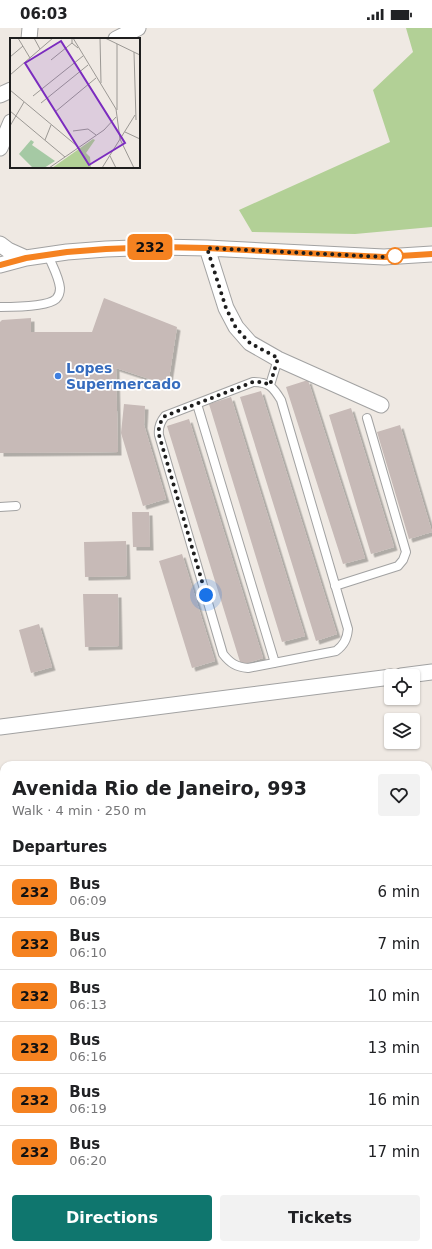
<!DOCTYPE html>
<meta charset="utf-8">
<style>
body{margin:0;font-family:"DejaVu Sans",sans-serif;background:#f2f2f2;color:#202124;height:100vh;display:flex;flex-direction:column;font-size:15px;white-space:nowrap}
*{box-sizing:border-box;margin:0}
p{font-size:13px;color:#757577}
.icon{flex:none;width:22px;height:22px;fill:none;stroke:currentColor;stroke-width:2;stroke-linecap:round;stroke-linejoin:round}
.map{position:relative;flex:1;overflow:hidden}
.panel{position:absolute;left:0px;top:733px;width:432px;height:488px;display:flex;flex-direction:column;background:#fff;border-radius:12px 12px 0 0;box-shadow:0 1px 3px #0004}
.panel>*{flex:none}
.badge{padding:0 8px;border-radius:6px;font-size:14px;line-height:26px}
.buttons{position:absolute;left:384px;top:641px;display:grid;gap:8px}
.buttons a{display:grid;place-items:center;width:36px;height:36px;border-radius:4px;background:#fff;box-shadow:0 1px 3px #0004;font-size:20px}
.you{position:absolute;width:20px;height:20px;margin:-10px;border:3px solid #fff;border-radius:50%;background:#1a73e8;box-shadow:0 0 0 6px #1a73e833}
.map>.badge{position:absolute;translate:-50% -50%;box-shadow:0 0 0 2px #fff}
h2{padding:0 12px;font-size:15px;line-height:36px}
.round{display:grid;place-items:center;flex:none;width:42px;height:42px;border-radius:4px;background:#f2f2f2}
.headline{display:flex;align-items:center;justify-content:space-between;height:68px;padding:0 12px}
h1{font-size:19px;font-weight:800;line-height:30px}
.button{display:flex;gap:8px;margin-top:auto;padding:8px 12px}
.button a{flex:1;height:46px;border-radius:4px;background:#0f766e;color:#fff;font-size:16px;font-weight:800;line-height:46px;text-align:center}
.button a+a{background:#f2f2f2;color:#202124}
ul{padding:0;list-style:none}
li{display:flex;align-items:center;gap:12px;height:52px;padding:0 12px;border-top:1px solid #e0e0e0}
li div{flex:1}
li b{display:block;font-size:15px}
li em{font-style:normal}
li .badge{min-width:44px;font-weight:700;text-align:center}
.status{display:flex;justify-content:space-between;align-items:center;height:28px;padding:0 20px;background:#fff;direction:ltr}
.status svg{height:11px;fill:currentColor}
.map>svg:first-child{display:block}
</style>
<div class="status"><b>06:03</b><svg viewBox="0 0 49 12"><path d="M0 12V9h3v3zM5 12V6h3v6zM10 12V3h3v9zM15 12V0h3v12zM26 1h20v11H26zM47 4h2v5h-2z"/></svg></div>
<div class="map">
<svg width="432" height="1221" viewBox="0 0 432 1221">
<defs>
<filter id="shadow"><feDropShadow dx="3.5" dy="3.5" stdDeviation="0" flood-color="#0004"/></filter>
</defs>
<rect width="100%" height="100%" fill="#efe9e3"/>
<path fill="#b2d096" d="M406,0h26v199l-77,7 -103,-2 -13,-22 151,-68 -17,-52 40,-38z"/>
<path fill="#c7bab7" filter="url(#shadow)" d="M104,270l73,29 -9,58 -52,-17 2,84 -118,1v-131l2,-2 29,-2v14h61z
M308,352l57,178 -22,6 -57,-177z
M261,363l76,243 -21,7 -76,-244z
M231,369l74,239 -23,6 -73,-238z
M124,376l21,2 -1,19 22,74 -23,7 -22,-73z
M351,380l43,139 -23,7 -42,-139z
M189,391l74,239 -22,7 -74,-239z
M400,397l32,107 -23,7 -32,-107z
M132,484h17l1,35h-17z
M126,513l1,35 -42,1 -1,-35z
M182,526l33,107 -23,7 -33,-107z
M83,566h35l1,52 -34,1z
M39,596l13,43 -21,6 -12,-43z"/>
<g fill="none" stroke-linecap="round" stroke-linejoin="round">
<defs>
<path id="service" d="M0,279c12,0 47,0 56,-8 3,-3 4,-7 4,-11 -1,-11 -8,-23 -12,-33
M253,354c16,0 20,5 28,18l67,229c-1,10 -4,16 -12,22l-88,17c-12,-1 -18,-5 -25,-14l-64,-219c-1,-8 1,-13 6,-19z
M270,357l8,-26
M197,376l78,259
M0,479l16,-1
M335,558l63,-20 5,-6 3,-8 -39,-134"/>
<path id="minor" d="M29,11l1,-11
M116,11l22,-11
M0,67l11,-5
M0,120l11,-26
M0,216l8,6 18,8
M207,220l19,60 10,19 14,16 28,16 103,46
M0,237l26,-7 41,-6 39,-3 53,-2 48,1 177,9 48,-3
M401,648l31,-4
M0,699l391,-50
M428,800l4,-1
M0,854l4,-1
M428,910l4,-1
M0,962h4
M0,1137h4"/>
</defs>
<use href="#service" stroke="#a2a2a2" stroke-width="10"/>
<use href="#minor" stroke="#a2a2a2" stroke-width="17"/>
<use href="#service" stroke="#fff" stroke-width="8"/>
<use href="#minor" stroke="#fff" stroke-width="15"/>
</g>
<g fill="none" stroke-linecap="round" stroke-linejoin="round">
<defs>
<path id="line" d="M0,237l26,-7 41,-6 39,-3 53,-2 48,1 177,9 48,-3"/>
</defs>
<use href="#line" stroke="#fff" stroke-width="9"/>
<use href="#line" stroke="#f58220" stroke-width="6"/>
<path stroke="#1e1e1e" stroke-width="4" stroke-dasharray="0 7.2" d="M206,567l-47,-160c-1,-8 1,-13 6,-19l88,-34h9l8,3 8,-27 -28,-15 -14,-15 -10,-20 -19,-60 177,9 15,-1h-4"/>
</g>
<circle fill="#fff" stroke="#f58220" stroke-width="2" cx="395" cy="228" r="8"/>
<circle fill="#3f7fe0" stroke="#fff" stroke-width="1.5" cx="58" cy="348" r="4"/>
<g text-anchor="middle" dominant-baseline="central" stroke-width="3.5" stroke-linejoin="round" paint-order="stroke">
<g font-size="14" font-weight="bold" fill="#366cbe" stroke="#fff" text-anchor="start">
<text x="66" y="340">Lopes<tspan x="66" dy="16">Supermercado</tspan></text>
</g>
</g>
<g transform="translate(10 10)">
<rect width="130" height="130" fill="#efe9e3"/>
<path d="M83,101l2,1 -9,13 4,4 1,11h-39z" fill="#b2d096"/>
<path d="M21,102l3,2 -2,3 23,16 -11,7h-11l-14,-14z" fill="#a5c9a4"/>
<path fill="none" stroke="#9b9894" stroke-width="1" d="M8,0l12,20M24,0l6,11M62,0v5l6,5M63,0l43,71 4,30 14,29M90,0l1,45M95,0l35,17M107,6v66M124,14l2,68M0,19l13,-11M41,22l21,-17M0,37l43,-37M0,52l67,56M23,58l50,-40M31,65l47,-38M0,73l55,46M45,74l41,-34M0,88l14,-24M63,93l15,-2 8,6M115,94l15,7M35,102l6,-15M100,118l6,12M39,130l55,-38 12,-13M92,130l33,-53"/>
<path fill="#7b2cbf" fill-opacity="0.15" stroke="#7b2cbf" stroke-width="2" d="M51,3l64,102 -36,22 -64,-102z"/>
<rect width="130" height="130" fill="none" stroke="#1e1e1e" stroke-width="2"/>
</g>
</svg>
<div class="buttons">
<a><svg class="icon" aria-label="locate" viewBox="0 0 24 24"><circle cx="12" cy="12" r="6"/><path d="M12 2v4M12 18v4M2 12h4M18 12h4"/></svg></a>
<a><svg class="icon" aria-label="layers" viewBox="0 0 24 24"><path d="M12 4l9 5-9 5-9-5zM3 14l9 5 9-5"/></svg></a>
</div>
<div class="you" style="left:206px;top:567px"></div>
<b class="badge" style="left:150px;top:219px;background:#f58220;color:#111">232</b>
<section class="panel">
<div class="headline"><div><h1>Avenida Rio de Janeiro, 993</h1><p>Walk · 4 min · 250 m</p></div><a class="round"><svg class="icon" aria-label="heart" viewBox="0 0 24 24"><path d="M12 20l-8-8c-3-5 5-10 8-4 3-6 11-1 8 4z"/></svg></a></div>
<h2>Departures</h2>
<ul>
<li><span class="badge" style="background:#f58220;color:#111">232</span><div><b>Bus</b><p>06:09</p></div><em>6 min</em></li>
<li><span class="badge" style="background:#f58220;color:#111">232</span><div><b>Bus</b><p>06:10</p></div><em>7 min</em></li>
<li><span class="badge" style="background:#f58220;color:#111">232</span><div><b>Bus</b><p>06:13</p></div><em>10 min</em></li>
<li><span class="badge" style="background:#f58220;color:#111">232</span><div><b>Bus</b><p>06:16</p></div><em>13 min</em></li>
<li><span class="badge" style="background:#f58220;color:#111">232</span><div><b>Bus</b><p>06:19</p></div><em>16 min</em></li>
<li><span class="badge" style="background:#f58220;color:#111">232</span><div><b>Bus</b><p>06:20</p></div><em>17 min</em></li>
</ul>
<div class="button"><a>Directions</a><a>Tickets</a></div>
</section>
</div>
